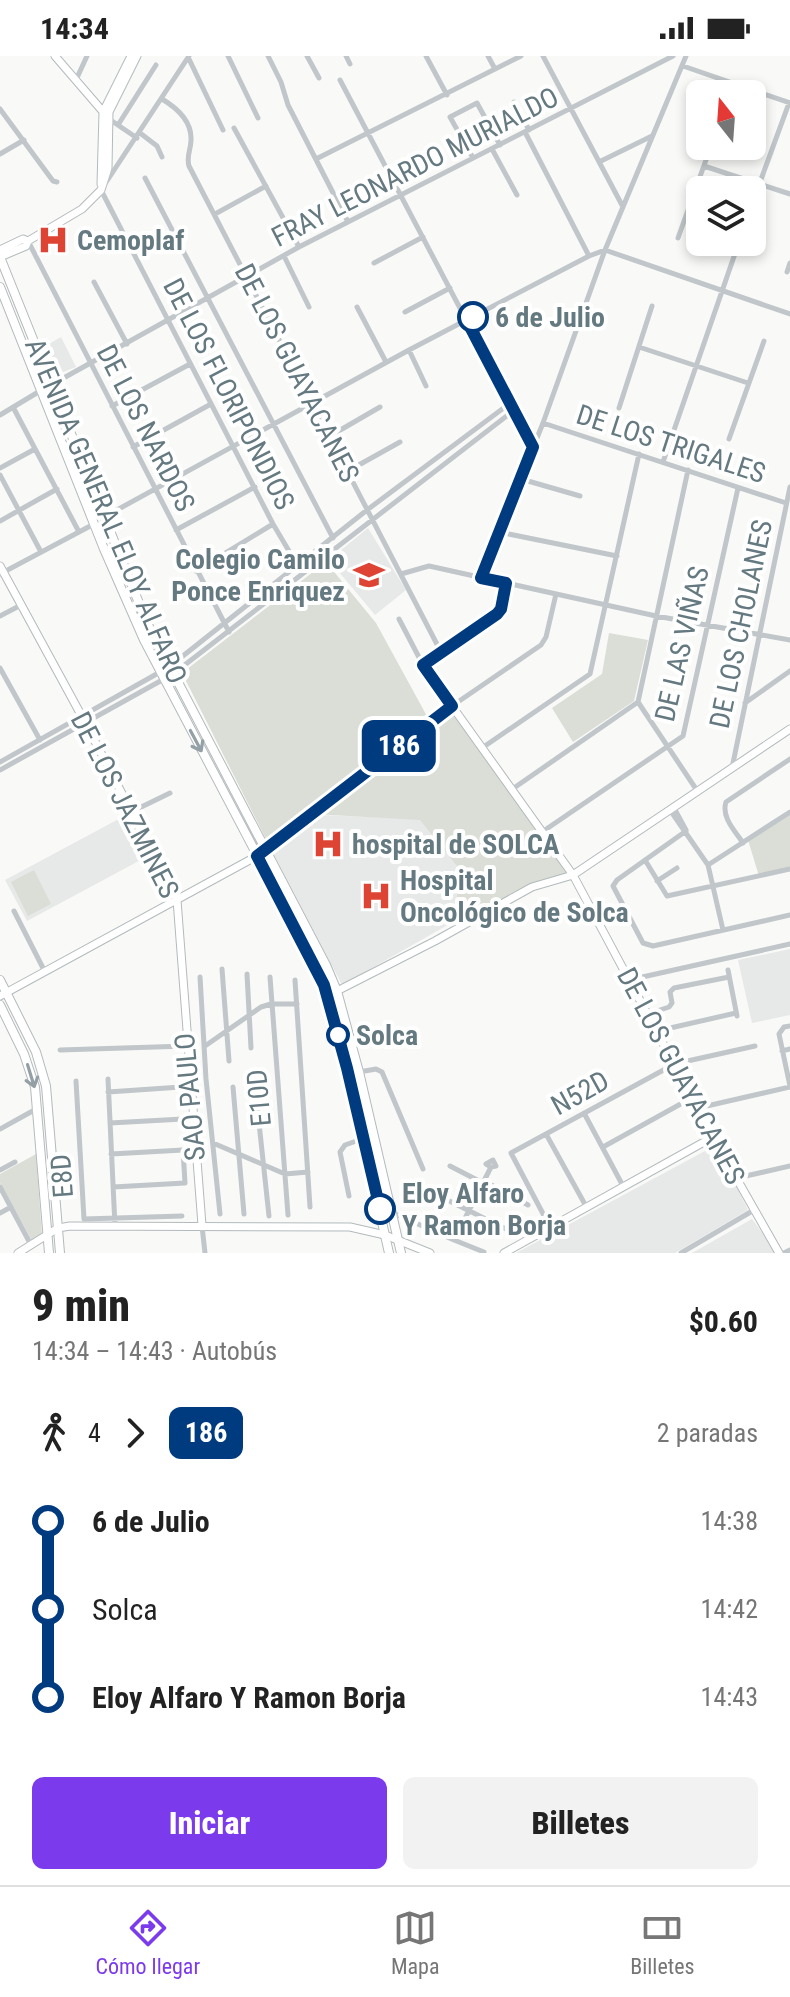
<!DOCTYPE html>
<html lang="es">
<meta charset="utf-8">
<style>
body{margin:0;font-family:"Roboto Condensed",sans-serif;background:#f2f2f2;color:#222;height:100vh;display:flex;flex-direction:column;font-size:30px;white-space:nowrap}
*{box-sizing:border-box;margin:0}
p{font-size:26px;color:#767676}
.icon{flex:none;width:44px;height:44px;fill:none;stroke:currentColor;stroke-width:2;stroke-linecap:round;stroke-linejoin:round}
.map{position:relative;height:1197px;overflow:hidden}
.side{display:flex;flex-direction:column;background:#fff;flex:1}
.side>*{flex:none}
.badge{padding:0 16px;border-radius:12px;font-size:28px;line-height:52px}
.needle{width:52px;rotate:343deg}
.controls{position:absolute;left:686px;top:24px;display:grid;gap:16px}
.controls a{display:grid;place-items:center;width:80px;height:80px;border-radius:12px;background:#fff;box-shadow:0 4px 12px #0003;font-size:40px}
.map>.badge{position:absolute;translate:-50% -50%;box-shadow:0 0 0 4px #fff}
.legs{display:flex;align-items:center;gap:12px;height:88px;padding:0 32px;font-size:26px}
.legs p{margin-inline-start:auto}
.head{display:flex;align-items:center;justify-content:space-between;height:136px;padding:0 32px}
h1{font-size:44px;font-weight:800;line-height:60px}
.primary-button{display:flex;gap:16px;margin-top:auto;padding:16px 32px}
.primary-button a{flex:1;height:92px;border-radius:12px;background:#7c3aed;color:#fff;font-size:32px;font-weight:800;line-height:92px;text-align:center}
.primary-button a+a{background:#f2f2f2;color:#222}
ul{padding:0 32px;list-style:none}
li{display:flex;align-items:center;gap:28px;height:88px;font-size:30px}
li i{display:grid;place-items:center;width:12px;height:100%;margin:0 10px;background:currentColor}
li i::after{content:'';width:20px;height:20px;margin:-10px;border:6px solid;border-radius:50%;background:#fff}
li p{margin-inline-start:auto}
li:first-child i{background:linear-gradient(#0000 50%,currentColor 0)}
li:last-child i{background:linear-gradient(currentColor 50%,#0000 0)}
.status{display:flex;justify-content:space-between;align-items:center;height:56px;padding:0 40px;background:#fff;direction:ltr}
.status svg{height:22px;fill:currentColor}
.tab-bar{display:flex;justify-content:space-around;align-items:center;height:112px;border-top:2px solid #e0e0e0;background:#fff;font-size:22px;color:#767676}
.tab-bar a{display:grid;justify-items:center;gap:4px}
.tab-bar .active{color:#7c3aed}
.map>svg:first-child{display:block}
</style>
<div class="status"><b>14:34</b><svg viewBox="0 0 49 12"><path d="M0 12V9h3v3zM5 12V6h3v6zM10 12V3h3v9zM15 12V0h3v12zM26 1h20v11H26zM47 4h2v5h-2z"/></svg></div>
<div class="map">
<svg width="790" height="1197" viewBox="0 0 790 1197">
<rect width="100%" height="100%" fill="#f9f9f7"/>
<path fill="#e7e9e8" d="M61,281l15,30 -23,9 -13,-27z
M368,472l38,62 -31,25 -46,-55z
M128,758l22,41 -123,66 -22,-41z
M321,759l99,4 40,51 -7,52 -111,63 -68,-130 1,-5z
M790,893v66l-38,8 -14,-63z
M716,1089l32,65 -73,43h-159z
M752,1163l25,34h-85z"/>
<path fill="#daded6" d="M326,506l50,61 52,95 -160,125 -86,-170z
M609,577l39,7 -14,61 -61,41 -21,-34 50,-34z
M452,650l121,169 -41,12 -80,45 8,-62 -40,-50 -107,-6z
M790,756v57l-31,7 -11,-36z
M34,814l17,34 -23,12 -17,-34z
M36,1098l6,82 -10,5 -32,-58v-9z"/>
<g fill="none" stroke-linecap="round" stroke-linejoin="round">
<defs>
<path id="secondary" d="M55,0l50,58
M101,128l2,-72 28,-56
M0,194l23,-11 5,2
M0,201l26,-11 2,-5 54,-32 19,-19 7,-22 1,-56 28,-56
M0,510l86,158 91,176 25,325
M337,935l98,-50 97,-54 41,-12 217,-146
M0,940l257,-140 195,-150 121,169 140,262 66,116
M18,1197l40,-25 12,-2 280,1 35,8 45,18
M504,1197l209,-116"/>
<path id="primary" d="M0,201l147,366 179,342 11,26 22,81 42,181
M0,231l104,262 40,91 175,333 28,95 42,185
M0,924l36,72 10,34 14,167
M0,949l24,49 11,33 14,166"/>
</defs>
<use href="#secondary" stroke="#b3babd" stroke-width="9"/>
<use href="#primary" stroke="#b4babd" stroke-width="10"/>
<path stroke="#c0c6c9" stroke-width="5" d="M189,0l-88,134 172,334 29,49
M228,0l30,62
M268,0l13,26 7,23 60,117
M307,0l12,22
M346,0l4,8
M426,0l21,39
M488,0l7,13
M543,0l80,151
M189,3l34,71
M683,10l107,37
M76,24l11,-24
M340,24l193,367
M162,43c15,9 30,22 29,41 0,10 -5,16 -2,26l252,486
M514,46l15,28
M0,53l53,72 4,1
M109,63l28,19
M118,69l38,-60
M234,72l65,119
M525,76l64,124
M140,77l17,13 5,11
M492,93l25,46
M0,98l24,-14
M473,102l-23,-41 27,-14 23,42
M316,103l205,-103
M599,106l53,-26
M704,110l86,28
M145,122l188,360
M752,148l37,-101
M215,158l51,-28
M678,182l33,-92
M28,185l201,391
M605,194l185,64
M284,200l25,51
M374,207l49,-26
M787,216l3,-9
M94,226l33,62
M357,251l29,55
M405,256l45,-24
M639,291l109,36
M409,294l17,36
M51,329l248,-138 374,-191
M112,350l78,-42
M13,351l66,125
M619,352l33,-102
M0,359l40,-24
M543,367l243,80
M330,380l50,-29
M729,383l35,-98
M133,391l78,-43
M663,406l76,-220
M0,412l35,-19
M348,415l52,-29
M0,419l41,77
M521,423l59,17
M104,461l305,-167 180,-94 16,-6
M0,465l57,-32
M176,474l79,-43
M499,476l118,24
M196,515l77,-47
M0,518l94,-50
M401,518l28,-8 227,50 134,24
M481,522l62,-155 62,-173 81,-194
M0,560l21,-11
M399,563l24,46 29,41 89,-61 5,-8 10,-43
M423,609l74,-51 4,-5 5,-26
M0,612l40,72
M638,646l60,90
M745,647l45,-32
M482,692l108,-74 49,-220
M0,706l169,-95 198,-157 142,-106
M732,712l58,-281
M0,714l173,-96 340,-263
M511,734l127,-88 50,-232
M674,752l12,22
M670,754l38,55 15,65
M131,756l39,-19
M686,775l-69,49 -4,6 30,57 10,3 137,-31
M542,776l141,-96 55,-248
M743,787c-8,-12 -22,-26 -17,-41l64,-43
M645,804l22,36 123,-27
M708,809l82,-53
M657,825l20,-13
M14,855l30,59
M222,913l7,92
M728,914l9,46
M247,918l4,74
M200,921l6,102 14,135
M270,921l18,238
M295,924l15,227
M629,924l161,-36
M648,958l21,-7 3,-4 -2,-11 4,-4 55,-11
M790,970l-6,1 -5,7 11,52
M657,975l79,-18
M205,990l56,-39 10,-3h26
M60,994l127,-4
M782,995l8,-2
M674,1008l81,-18
M359,1016l17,-3 6,3 41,97
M108,1023l7,147
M76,1025l8,138 98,-3
M233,1031l11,127
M108,1036l73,-5
M256,1039l13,121
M698,1052l92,-21
M584,1057l39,73
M110,1067l73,-4
M0,1073l38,-21
M546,1078l41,74
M213,1087l72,31 23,-2
M603,1091l83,-46
M111,1098l72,-4 2,33 -72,4
M450,1110l33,17
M0,1114l15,-8
M737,1122l53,-12
M484,1125l44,24
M415,1128l99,49
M0,1131l31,58
M349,1140l-9,-44 5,-7 17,-6
M0,1157l11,-6
M393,1157l61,27 37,-73 5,-1 -3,-6 -7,4 5,3
M202,1170l3,27
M550,1171l-39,-74 158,-86
M454,1184l30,12
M681,1197l73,-43
M784,1197l6,-3"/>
<use href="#secondary" stroke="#fff" stroke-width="7"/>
<use href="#primary" stroke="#fff" stroke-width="8"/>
</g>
<defs><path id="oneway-shaft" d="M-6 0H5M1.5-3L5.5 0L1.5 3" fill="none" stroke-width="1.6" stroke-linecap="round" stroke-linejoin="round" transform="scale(2)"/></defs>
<g stroke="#93a1a7">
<use href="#oneway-shaft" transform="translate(196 685) rotate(62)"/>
<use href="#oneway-shaft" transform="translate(31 1020) rotate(73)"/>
</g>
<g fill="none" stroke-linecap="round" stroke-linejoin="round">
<defs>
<path id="line-1" d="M380,1153l-33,-141 -23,-83 -67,-129 195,-150 -29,-41 74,-51 4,-5 5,-26 -25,-5 52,-131 -66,-126 6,-4"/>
</defs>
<use href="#line-1" stroke="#fff" stroke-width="18"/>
<use href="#line-1" stroke="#003b80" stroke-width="12"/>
</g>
<defs>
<symbol id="hospital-bare" viewBox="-9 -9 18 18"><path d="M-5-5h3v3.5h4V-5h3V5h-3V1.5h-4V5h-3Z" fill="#de4433" stroke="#fff" stroke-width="2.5" paint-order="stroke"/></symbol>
<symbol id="university-bare" viewBox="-9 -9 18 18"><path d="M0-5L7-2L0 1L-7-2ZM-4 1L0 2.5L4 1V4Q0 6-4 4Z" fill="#de4433" stroke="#fff" stroke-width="2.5" paint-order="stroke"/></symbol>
</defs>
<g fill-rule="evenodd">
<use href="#hospital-bare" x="31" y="162" width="44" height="44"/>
<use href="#university-bare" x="347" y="497" width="44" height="44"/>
<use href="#hospital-bare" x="306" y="766" width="44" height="44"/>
<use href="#hospital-bare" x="354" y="818" width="44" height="44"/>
</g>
<g fill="#fff" stroke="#003b80" stroke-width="4">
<circle cx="473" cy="261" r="14"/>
<circle cx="338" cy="979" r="10"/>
<circle cx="380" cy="1153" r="14"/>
</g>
<g text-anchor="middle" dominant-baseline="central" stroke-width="8" stroke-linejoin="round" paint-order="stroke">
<g font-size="28" fill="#657981" stroke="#fff">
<text transform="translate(415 111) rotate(-27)">FRAY LEONARDO MURIALDO</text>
<text transform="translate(297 317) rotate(63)">DE LOS GUAYACANES</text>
<text transform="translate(229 338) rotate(63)">DE LOS FLORIPONDIOS</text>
<text transform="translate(146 372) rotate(63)">DE LOS NARDOS</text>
<text transform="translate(671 388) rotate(18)">DE LOS TRIGALES</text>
<text transform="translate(106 455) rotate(67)">AVENIDA GENERAL ELOY ALFARO</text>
<text transform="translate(741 568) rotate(-78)">DE LOS CHOLANES</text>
<text transform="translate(682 588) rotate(-77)">DE LAS VIÑAS</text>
<text transform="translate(125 749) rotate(63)">DE LOS JAZMINES</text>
<text transform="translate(681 1020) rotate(62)">DE LOS GUAYACANES</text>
<text transform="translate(580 1037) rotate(-29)">N52D</text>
<text transform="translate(190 1041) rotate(-95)">SAO PAULO</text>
<text transform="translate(259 1042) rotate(-95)">E10D</text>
<text transform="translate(62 1120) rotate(-94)">E8D</text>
</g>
<g font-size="28" font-weight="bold" fill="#657981" stroke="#fff" text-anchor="start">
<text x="77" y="184">Cemoplaf</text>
<text x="345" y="503" text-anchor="end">Colegio Camilo<tspan x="345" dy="32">Ponce Enriquez</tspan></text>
<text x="352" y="788">hospital de SOLCA</text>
<text x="400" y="824">Hospital<tspan x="400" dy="32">Oncológico de Solca</tspan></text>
</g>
<g font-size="28" font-weight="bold" fill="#657981" stroke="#fff" text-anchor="start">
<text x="495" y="261">6 de Julio</text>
<text x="356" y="979">Solca</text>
<text x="402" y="1137">Eloy Alfaro<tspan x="402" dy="32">Y Ramon Borja</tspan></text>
</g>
</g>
</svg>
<div class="controls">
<a><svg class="needle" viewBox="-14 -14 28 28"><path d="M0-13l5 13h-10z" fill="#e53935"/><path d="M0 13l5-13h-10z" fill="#767676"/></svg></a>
<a><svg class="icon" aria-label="layers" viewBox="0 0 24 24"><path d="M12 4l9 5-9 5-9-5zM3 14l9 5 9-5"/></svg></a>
</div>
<b class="badge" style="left:399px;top:690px;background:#003b80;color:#fff">186</b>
</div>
<section class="side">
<div class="head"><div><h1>9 min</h1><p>14:34 – 14:43 · Autobús</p></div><b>$0.60</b></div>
<div class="legs"><svg class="icon" aria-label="walk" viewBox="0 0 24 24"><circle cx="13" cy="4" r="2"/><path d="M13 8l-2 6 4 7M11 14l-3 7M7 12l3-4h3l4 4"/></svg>4<svg class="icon" aria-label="forward" viewBox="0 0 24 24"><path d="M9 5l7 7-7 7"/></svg><b class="badge" style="background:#003b80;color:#fff">186</b><p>2 paradas</p></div>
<ul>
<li><i style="color:#003b80"></i><b>6 de Julio</b><p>14:38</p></li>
<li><i style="color:#003b80"></i><span>Solca</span><p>14:42</p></li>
<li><i style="color:#003b80"></i><b>Eloy Alfaro Y Ramon Borja</b><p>14:43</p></li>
</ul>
<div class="primary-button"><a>Iniciar</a><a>Billetes</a></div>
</section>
<nav class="tab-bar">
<a class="active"><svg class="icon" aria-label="directions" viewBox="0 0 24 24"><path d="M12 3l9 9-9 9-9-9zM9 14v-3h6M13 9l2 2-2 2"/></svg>Cómo llegar</a>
<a><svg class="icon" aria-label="map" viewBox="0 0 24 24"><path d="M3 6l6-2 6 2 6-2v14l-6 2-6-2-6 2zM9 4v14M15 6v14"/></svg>Mapa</a>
<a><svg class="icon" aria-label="tickets" viewBox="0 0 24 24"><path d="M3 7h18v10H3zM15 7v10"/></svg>Billetes</a>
</nav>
